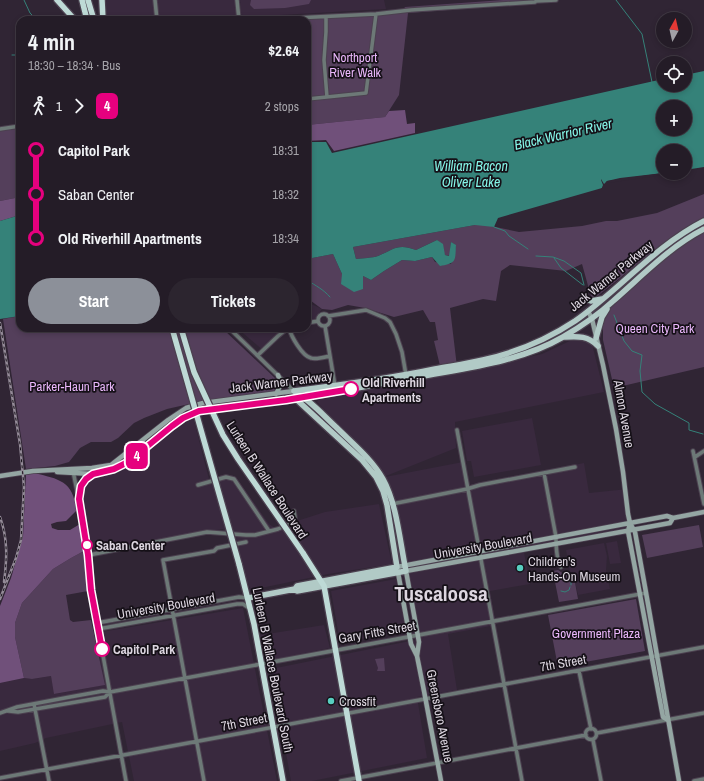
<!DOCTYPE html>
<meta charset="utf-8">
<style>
body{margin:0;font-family:"Archivo Narrow",sans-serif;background:#2c252f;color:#f1f3f6;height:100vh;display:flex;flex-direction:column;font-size:15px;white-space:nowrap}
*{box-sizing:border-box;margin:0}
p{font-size:13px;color:#a3a1a7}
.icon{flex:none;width:22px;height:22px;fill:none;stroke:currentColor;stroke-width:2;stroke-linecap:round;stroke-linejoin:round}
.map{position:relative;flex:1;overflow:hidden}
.side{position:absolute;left:16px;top:16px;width:295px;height:316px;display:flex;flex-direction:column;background:#241c27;border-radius:12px;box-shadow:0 2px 6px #0003,0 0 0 1px #413a44}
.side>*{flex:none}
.badge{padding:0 8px;border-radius:6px;font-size:14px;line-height:26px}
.needle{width:26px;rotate:8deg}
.controls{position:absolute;left:656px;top:12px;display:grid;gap:8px}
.controls a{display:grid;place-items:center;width:36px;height:36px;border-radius:50%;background:#241c27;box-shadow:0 2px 6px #0003,0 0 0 1px #413a44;font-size:20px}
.map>.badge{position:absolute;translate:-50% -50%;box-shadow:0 0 0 2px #fff}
.legs{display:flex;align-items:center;gap:6px;height:44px;padding:0 12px;font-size:13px}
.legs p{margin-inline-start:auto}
.headline{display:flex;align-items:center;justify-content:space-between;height:68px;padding:0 12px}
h1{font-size:22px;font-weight:800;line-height:30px}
.action{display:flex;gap:8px;margin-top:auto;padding:8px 12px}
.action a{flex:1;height:46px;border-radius:24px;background:#8c9099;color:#fff;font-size:16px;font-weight:800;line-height:46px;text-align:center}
.action a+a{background:#2c252f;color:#f1f3f6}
ul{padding:0 12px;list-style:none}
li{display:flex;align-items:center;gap:14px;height:44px;font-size:15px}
li i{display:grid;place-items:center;width:6px;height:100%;margin:0 5px;background:currentColor}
li i::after{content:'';width:10px;height:10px;margin:-5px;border:3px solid;border-radius:50%;background:#241c27}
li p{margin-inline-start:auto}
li:first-child i{background:linear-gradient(#0000 50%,currentColor 0)}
li:last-child i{background:linear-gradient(currentColor 50%,#0000 0)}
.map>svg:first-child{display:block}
</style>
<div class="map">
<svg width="704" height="781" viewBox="0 0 704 781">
<rect width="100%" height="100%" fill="#302534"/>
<path fill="#39293e" d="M106,0h132l2,20h-133z
M240,0h144l2,9 -141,8 -4,-3z
M307,302l15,7 -8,11 -7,3z
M237,328h58l-8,3 -23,20z
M574,339h10l8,5 12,48 -149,30 1,26 -70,28 -69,-74 3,-5 159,-29 63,-14z
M193,417l16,62 14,-4h8l5,2 33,47 6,4 50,-16 54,-8 13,60 -64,10 -77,16 -28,-61 -124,22 -5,-1 -3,-2 -9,-48v-9l2,-6 9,-9 28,-8 8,-5 51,-39z
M532,418l9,47 -67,12 -3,-16h-4l-5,-30z
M463,462l6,23 115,-22 5,30 39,-4 5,45 -110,13 7,37 -40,7 6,34 -48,9 9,56 -40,7 10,61 -115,23h-21l-20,-112 144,-29 -30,-163z
M617,541l4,22 -11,1 -4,-21z
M604,543l3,13 -1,14 4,19 -32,6 -4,-18 -4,-5 -4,-22z
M396,579l10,51 -66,13 -9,-52z
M243,608l34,173h-143l-12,-59 -76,16 -11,5 -35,8v-68l24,-5 8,1 19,-3 4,18 49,-9 -9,-52z
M324,625l6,23 -64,13 -5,-26z"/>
<path fill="#543f5b" d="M251,0h60l-2,4 -24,4 -31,1 -4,-4z
M503,0h22v4l-117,9 -9,82 -14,22 -78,8v-105h-17l111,-7 4,-6z
M20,127v70l-20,4v-71z
M704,194v23c-41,21 -74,55 -112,83l-10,-36 -16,7 -56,-6 -9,6 -5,30 -13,-2 -33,9 7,59 -16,3 -7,-29 4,-1 -3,-18h-5l-7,-12 -29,7 -29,-9 -17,-3 -16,5 -10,-1 -15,-11v-39l26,-5 9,20 21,2 8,4 13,-9 18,-11 13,1 17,-4 3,5 16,2 5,-18 -5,-4 -1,14 -5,-1 -8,-15 -21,10c-18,-7 -22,-1 -38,6 -6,2 -15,2 -22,3l-3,-12 122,-22h11l33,7 63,-6 24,-5h11l40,-8z
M704,229v138l-90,21 -11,-48v-16l8,-21 48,-43z
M20,316v12h205l-1,2 53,50 2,6 -5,6 -76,10 -31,7 -23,9 -10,5 -16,15 -7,4h-20l-11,6 -11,14 -14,4 -29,3 -23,-150z
M699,525l4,22 -56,11 -5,-23z
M84,551l4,40 -22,4 4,25 3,2 18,-2 14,65 -51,9 -3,-18 -19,3 -8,-1 -9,-41v-14l7,-20 31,-34 18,-11z
M558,570l7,5h7l2,2 4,22 -19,3 -4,-20 3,-1 -2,-5 -2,1 -1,-6z
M636,599l9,52 -87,16 -10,-52z
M384,658l1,13h-8l1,-3 -3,-9z"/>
<path fill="#70507a" d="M405,110l2,14 8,-1v10l-81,18 -8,-11 -19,1v-16l78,-8 4,-6z
M20,197v18l-20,6v-20z
M34,473c25,6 40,8 42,38l-10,10 -9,1 -6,2 1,4 6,2h12l10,-6 4,27 -13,7 -18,11 -31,34 -7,20v14l9,41 -24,5v-77l11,-28 12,-41 3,-63z"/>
<path fill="#358279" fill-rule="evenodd" d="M704,71v96l-19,3v-19h-22v22l-56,8 -5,7 -104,30 -4,9 -19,-2 -122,22 3,12c7,-1 16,-1 22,-3 16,-7 20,-13 38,-6l21,-10 6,4 2,11 4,1 2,-14 5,3c-1,16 1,18 -16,21l-8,-9 -17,4 -13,-1 -18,11 -13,9 -8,-4v13l-9,3 -13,-8 1,-10 -9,-20 -26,5v-117h19l6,11 331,-74v6h22v-10zM663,107h22v22h-22z
M20,215v101l-20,3v-98z"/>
<path fill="#302534" d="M663,173h2l-2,2 -55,8 -7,7 2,-5 -2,-5v-1l3,5 3,-3 13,-3z"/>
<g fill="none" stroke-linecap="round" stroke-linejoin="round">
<path stroke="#358279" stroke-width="1" d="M24,0l6,13 7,7
M616,0l26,34 10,48
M12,55h8
M494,227l11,4 4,5 19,13
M536,256l17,1 11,4 17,12 3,12
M554,258l7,10 22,17
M307,280c9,6 16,9 23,17
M614,315l10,26 8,10 10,4 -2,16 2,21 13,12 34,19v7l14,4
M571,581v4
M561,591l4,1 4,-2 1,-3"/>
<defs>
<path id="minor" d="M155,0l2,20
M237,0l2,20
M536,1l20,-1
M326,17v15l-2,28 3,37
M255,20l121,-6 35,-4 124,-8
M307,99l59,-6 10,-79
M0,129l20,-3
M318 320a6 6 0 1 1 12 0a6 6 0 1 1-12 0Z
M328,316l38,-6 19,8 5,4 6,12 6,18 4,23
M307,323l11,-2
M325,326l10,60
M229,328l65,63
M289,328c2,8 13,28 22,30 5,2 14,-1 19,-2
M258,355l20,-19 10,-8
M457,430l65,351
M693,451l11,53
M695,457l9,-6
M73,471l12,59 4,25 2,35 35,191
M544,473l12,64c0,9 0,22 5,30
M198,485l28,-8 8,2 35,52
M392,504l75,-15 13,-4 95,-18
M89,555l118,-23 39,3h9l23,-6 15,-7 2,-4 -1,-7
M97,623l142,-26 9,1
M98,629l139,-25h6l6,4
M579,671l12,58
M34,704l15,77
M9,711l9,1 87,-15 5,-5
M0,713l17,-6 53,-10 33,-6 7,1 536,-99
M585.5 734a5.5 5.5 0 1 1 11 0a5.5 5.5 0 1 1-11 0Z
M597,733l107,-20
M593,740l8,41
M0,778l704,-131
M204,781l-41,-221 51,-9 3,-3 29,-6
M341,781l245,-46
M694,781l10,-2"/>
<path id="secondary" d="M588,311l4,8 11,46 13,64 7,43 5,42 2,9 5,9 10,55 34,194
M276,394l5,-10 -3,-9
M57,472l36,2 21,-5 22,-13 24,-22 12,-8 11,-8 16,-7 97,-12
M0,476l33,-5 59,-3 19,-3 57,-45 18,-12 17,-5 91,-12
M79,499c1,-11 4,-19 14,-25
M630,523l-2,8 35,186 5,3
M417,656l2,-14 -13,-71 264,-48 3,-5
M441,781l-17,-90 -7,-35 -6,-12 -14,-77 270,-51 6,2 31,-6"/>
<path id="primary" d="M583,298l8,3 11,-2
M565,337c14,-1 23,-1 33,9
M596,338l6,-21 5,-8
M294,391c47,-6 94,-12 141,-22 16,-3 32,-5 48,-9 31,-7 65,-21 92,-39 44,-31 80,-75 129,-100
M294,391c16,9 28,23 42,36 16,16 36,32 47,52 14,25 17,64 23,92l-109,20 -2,-2
M296,399c41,-7 81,-15 122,-22 48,-9 102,-15 145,-40 17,-10 34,-21 49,-35 29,-25 57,-55 92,-73
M248,598l47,-9 2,-3 100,-19 -10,-62 -4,-14 -7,-14 -14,-17 -66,-61 -1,-2"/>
<path id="trunk" d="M57,0l18,20
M82,0l5,20
M88,0l6,20
M102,0l1,20
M303,553l21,33 35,195
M239,564l15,60 29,157"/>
</defs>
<use href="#minor" stroke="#4c4150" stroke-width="5.5"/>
<use href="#secondary" stroke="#4c4150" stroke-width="6"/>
<use href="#primary" stroke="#4c4150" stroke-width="8"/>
<use href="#trunk" stroke="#4c4150" stroke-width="8"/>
<use href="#minor" stroke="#6d7977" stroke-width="3.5"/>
<use href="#secondary" stroke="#94a6a3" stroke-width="4.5"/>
<use href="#primary" stroke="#b1cac6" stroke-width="5.5"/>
<use href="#trunk" stroke="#bedad6" stroke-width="5.5"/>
<defs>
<path id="rail" d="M0,323l20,121 4,43 -3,53 -5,18 -16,41
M0,517c8,22 7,42 4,65"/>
</defs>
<use href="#rail" stroke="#948b98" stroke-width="2.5"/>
<use href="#rail" stroke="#151017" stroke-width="1" stroke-dasharray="3" stroke-linecap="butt"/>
<defs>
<path id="trunk-bridge" d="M172,328l67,236
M181,328l13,44 29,63 15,24 65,94"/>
</defs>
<use href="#trunk-bridge" stroke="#4c4150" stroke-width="8" stroke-linecap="butt"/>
<use href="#trunk-bridge" stroke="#bedad6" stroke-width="5.5"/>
</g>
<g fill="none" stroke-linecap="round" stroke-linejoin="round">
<defs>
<path id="line-1" d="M102,649l-11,-59 -3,-35 -9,-56 2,-13 5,-7 7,-5 21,-5 14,-7 44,-36 11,-8 16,-7 87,-11 65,-11"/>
</defs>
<use href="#line-1" stroke="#fff" stroke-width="9"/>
<use href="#line-1" stroke="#e6007e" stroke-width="6"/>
</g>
<g fill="#fff" stroke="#e6007e" stroke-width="2">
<circle cx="351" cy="389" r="7"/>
<circle cx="87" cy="545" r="5"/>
<circle cx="102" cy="649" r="7"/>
</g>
<g fill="#58cec0" stroke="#151017" stroke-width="1.5">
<circle cx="520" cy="568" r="4"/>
<circle cx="331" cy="701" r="4"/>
</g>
<g text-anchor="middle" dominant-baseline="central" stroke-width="3.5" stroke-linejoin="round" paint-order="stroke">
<g font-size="13" fill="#eab7fb" stroke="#151017">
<text x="355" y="57">Northport<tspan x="355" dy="15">River Walk</tspan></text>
<text x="655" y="328">Queen City Park</text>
<text x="72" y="386">Parker-Haun Park</text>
<text x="596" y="633">Government Plaza</text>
</g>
<g font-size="13" fill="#ddd6e0" stroke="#151017">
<text transform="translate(611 276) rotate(-39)">Jack Warner Parkway</text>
<text transform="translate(281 382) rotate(-7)">Jack Warner Parkway</text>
<text transform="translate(624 414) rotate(80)">Almon Avenue</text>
<text transform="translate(267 480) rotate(57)">Lurleen B Wallace Boulevard</text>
<text transform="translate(483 546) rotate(-10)">University Boulevard</text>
<text transform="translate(166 606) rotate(-10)">University Boulevard</text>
<text transform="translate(377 632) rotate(-10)">Gary Fitts Street</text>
<text transform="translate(563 663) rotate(-10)">7th Street</text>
<text transform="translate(273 670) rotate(79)">Lurleen B Wallace Boulevard South</text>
<text transform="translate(440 716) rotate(79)">Greensboro Avenue</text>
<text transform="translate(244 722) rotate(-11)">7th Street</text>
</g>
<g font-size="13" font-weight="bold" fill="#ddd6e0" stroke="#151017" text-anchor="start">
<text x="362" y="382">Old Riverhill<tspan x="362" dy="15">Apartments</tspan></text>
<text x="96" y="545">Saban Center</text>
<text x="113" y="649">Capitol Park</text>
</g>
<g font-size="13" fill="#ddd6e0" stroke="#151017" text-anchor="start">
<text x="528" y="561">Children's<tspan x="528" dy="15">Hands-On Museum</tspan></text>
<text x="339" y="701">Crossfit</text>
</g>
<g font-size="14" font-style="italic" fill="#85f6e8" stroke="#151017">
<text transform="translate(563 134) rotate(-13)">Black Warrior River</text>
<text x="471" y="166">William Bacon<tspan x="471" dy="16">Oliver Lake</tspan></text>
</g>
<g font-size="21" font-weight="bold" fill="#ddd6e0" stroke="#151017">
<text x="441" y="593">Tuscaloosa</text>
</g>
</g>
</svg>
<div class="controls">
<a><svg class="needle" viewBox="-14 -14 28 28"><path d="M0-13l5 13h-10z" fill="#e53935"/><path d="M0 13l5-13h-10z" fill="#a3a1a7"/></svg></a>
<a><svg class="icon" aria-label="locate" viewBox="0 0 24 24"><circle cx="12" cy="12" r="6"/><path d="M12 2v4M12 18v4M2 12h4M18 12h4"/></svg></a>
<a>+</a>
<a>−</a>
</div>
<b class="badge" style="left:137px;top:456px;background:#e6007e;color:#fff">4</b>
<section class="side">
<div class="headline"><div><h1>4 min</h1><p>18:30 – 18:34 · Bus</p></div><b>$2.64</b></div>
<div class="legs"><svg class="icon" aria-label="walk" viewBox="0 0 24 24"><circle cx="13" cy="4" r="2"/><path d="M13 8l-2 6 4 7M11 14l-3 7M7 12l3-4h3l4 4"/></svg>1<svg class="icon" aria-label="forward" viewBox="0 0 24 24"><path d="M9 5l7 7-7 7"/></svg><b class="badge" style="background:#e6007e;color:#fff">4</b><p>2 stops</p></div>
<ul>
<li><i style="color:#e6007e"></i><b>Capitol Park</b><p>18:31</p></li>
<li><i style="color:#e6007e"></i><span>Saban Center</span><p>18:32</p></li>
<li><i style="color:#e6007e"></i><b>Old Riverhill Apartments</b><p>18:34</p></li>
</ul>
<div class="action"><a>Start</a><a>Tickets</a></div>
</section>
</div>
